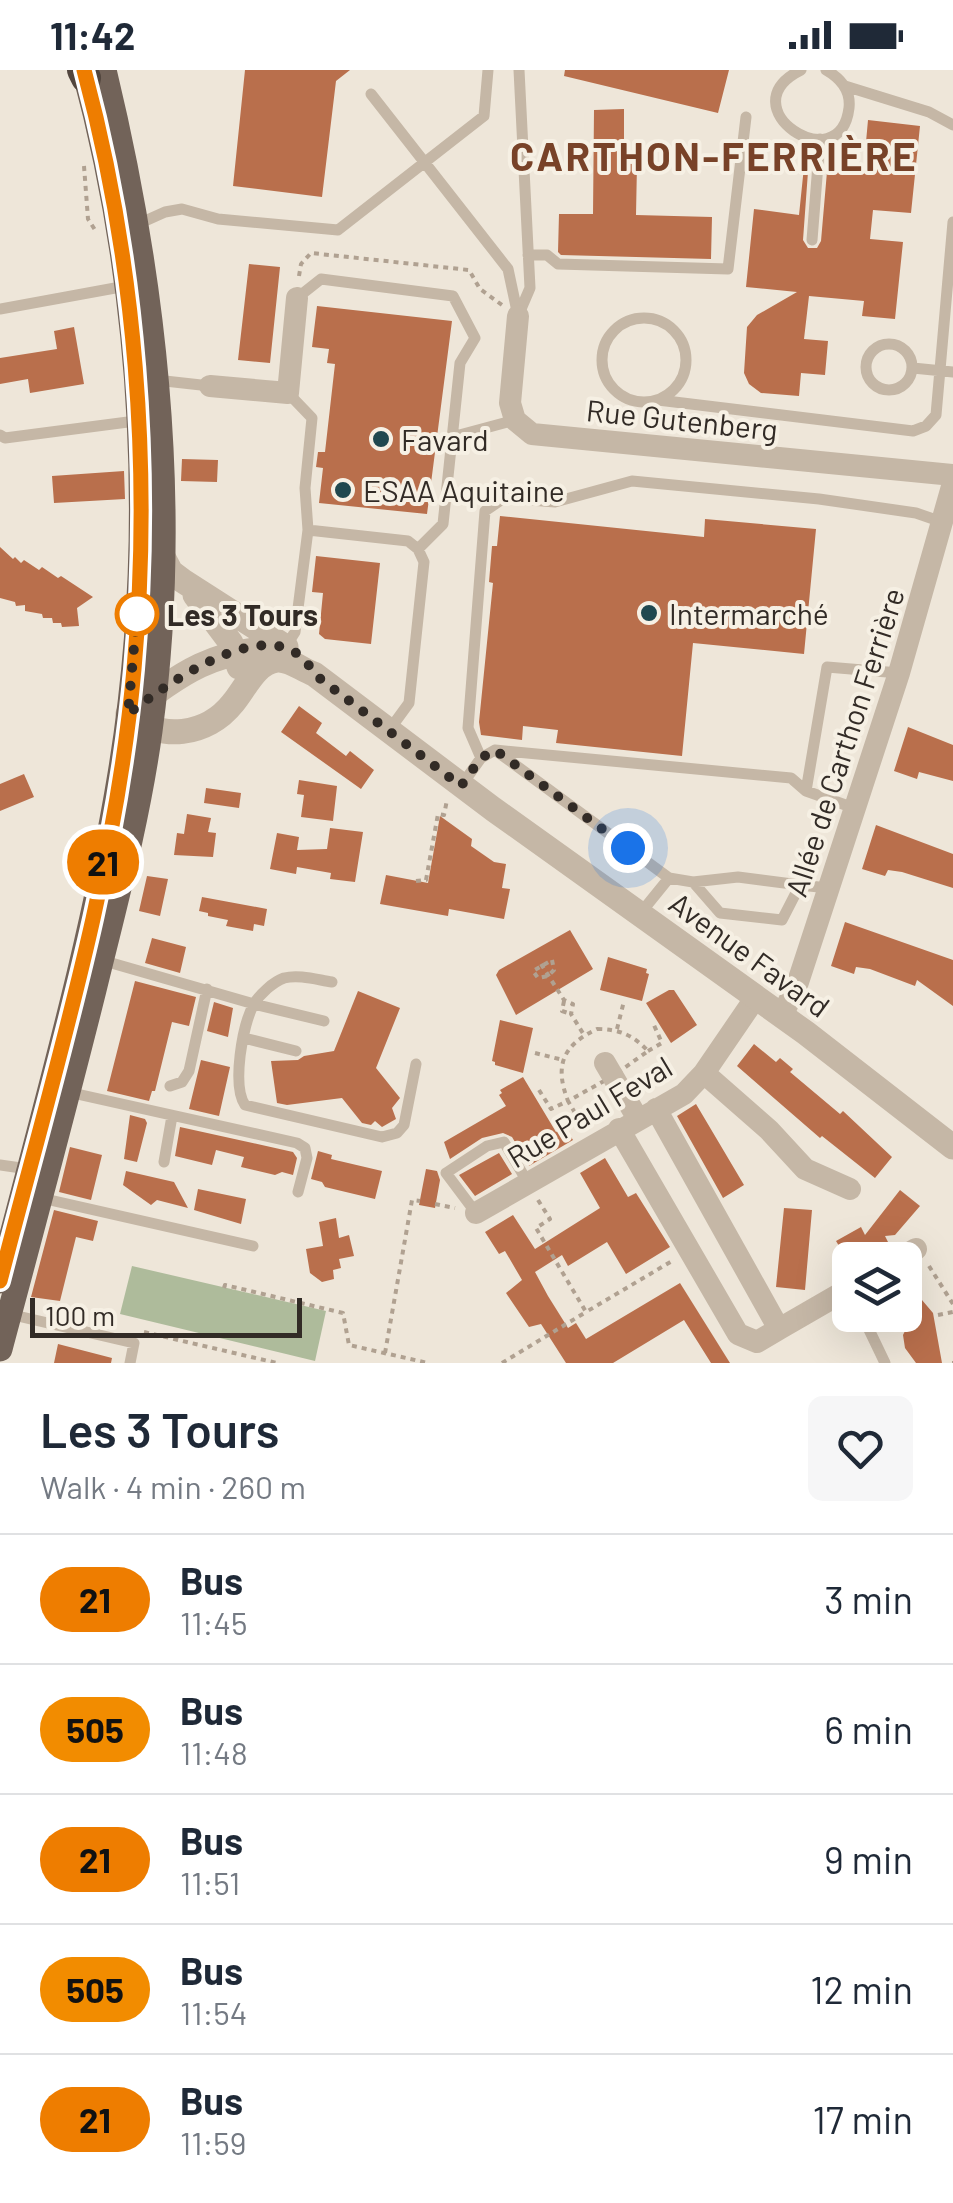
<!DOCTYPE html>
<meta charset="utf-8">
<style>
body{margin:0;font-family:Barlow,sans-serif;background:#f6f6f7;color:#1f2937;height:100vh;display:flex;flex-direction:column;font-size:38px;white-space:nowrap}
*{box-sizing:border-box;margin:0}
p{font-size:32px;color:#747a83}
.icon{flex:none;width:55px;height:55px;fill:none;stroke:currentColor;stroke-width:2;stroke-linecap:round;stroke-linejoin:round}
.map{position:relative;height:1293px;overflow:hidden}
.drawer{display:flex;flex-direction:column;background:#fff;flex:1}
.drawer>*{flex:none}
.badge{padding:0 20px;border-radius:32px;font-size:35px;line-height:65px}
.controls{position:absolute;left:832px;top:1172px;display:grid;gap:20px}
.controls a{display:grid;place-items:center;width:90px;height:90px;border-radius:15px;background:#fff;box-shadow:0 10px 40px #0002;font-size:50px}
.scale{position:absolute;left:30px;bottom:25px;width:272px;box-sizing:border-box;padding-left:10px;border:5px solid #322b26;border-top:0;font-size:28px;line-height:35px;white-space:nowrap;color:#322b26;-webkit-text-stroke:8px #f6f0e4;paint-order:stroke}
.you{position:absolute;width:50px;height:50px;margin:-25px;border:8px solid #fff;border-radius:50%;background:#1a73e8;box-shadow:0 0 0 15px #1a73e833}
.map>.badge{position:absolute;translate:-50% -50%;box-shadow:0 0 0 5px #fff}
.round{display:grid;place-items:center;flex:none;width:105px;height:105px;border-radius:15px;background:#f6f6f7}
.overview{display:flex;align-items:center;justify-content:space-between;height:170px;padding:0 40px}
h1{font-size:48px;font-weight:600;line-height:75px}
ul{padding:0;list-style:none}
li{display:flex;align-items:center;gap:30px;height:130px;padding:0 40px;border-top:2px solid #e0e1e3}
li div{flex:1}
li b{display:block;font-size:38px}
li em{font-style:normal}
li .badge{min-width:110px;font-weight:700;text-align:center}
.status{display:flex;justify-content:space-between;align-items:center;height:70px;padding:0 50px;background:#fff;direction:ltr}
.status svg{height:28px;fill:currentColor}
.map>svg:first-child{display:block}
</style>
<div class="status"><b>11:42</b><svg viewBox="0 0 49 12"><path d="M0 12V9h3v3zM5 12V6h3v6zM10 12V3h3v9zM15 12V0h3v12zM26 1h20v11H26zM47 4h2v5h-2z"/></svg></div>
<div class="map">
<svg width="953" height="1293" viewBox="0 0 953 1293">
<rect width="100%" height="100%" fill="#eee6d9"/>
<path fill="#aebb9b" d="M132,1196l194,45 -11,50 -195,-47z"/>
<path fill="#b96f4c" d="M245,0h105l-14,11 -14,116 -89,-11z
M565,0h164l-11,43 -154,-37z
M624,39v55h13l-1,51 76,2 -1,42 -150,-4 -3,-3 1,-38h34l1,-104z
M868,50l52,6 -9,87 -38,-3 -3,29 33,3 -8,77 -33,-3 2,-15 -55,-5 -5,43 24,2 -3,34 -24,-2 -2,23 -38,-3 -12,-9 -5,-11 3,-46 10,-12 40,-23 -51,-5 8,-78 45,6 6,-58 4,1 -6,82 5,8h9l4,-7 7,-81 36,4z
M249,194l31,3 -10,96 -32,-3z
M317,236l135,15 -25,193 -108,-11 4,-35 -7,-1 2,-15h7l10,-88 -8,-1 2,-14 -17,-2z
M74,257l10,57 -54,9 -2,-14 -28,5v-26l57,-9 -3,-18z
M182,389l36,1 -1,22 -36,-1z
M124,401l1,28 -71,4 -2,-27z
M500,446l204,21 1,-18 111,10 -12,125 -111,-11 -11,113 -126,-13 2,-13 -35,-4 -1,14 -41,-5 -2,-13 14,-139 -4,-1 3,-36h5z
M0,477l13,12 2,-2 6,6 3,-3 15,10 3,-3 16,11 3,-2 32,21 -16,11 2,18 -17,1 -1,-4h-8l-1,-5h-9l-1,-4 -17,-3v-6l-9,1 -1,-4 -15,-4z
M316,486l64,7 -9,81 -46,-5 -6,-5 4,-41 -11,-1z
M299,636l23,17 -6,10 30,23 4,-5 24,19 -13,19 -80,-57z
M908,657l45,18v36l-34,-9 -2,7 -23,-8z
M24,704l10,23 -34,14v-27z
M299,710l38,6 -4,35 -32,-4 3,-22 -7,-1z
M206,718l35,5 -2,15 -35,-5z
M187,744l24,4 -3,14 8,1 -3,24 -39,-2 3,-22 7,1z
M440,746l32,23 -1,7 23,16 12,2 -4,24 8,1 -6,30 -55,-10 -1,7 -68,-12 6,-29 42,8z
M876,755l77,29v34l-51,-16 -14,-2 -3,6 -23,-7z
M330,758l33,4 -8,50 -25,-3 1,-6 -34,-6 -1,7 -26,-5 7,-36 22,4 -2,13 30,-1z
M147,806l21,3 -8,37 -21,-5z
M202,827l65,12 -3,17 -10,-2 -1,7 -27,-5 2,-6 -20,-4v-3l-9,-2z
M845,852l108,38v46l-36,-26 -2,6 -45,-17 -14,-2 -2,7 -23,-8z
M570,860l23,39 -77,46 -20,-40 3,-5z
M152,868l34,9 -6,26 -35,-10z
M608,887l39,12 -1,4 3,1 -7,27 -42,-11z
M135,911l61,16 -7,29 -17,-4 -17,69h-3l-3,10 -42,-10z
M669,920h5l23,35 -26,18 -25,-40z
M358,921l42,17 -24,60 24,30 -8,10 4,11 -14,8 -7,-6 -4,4 -9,-2 -20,-25 -55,7 -10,-2 -6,-42 27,-1 6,-4 30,-5z
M214,932l19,6 -5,29 -21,-6z
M500,950l33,8 -10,45 -28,-8v-3l-3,-1z
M754,974l22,18 4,-4 13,11 -3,3 50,42 3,-3 49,46 -17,21 -53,-42 -2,2 -83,-72z
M201,990l29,7 -11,49 -30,-7z
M523,1007l33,55 9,-5 8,13 -44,26 -17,-29 -9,-4 -21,5 -32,21 -6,-17 62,-36 -7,-11 3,-2 -2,-3z
M696,1034l48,81 -21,13 -46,-82z
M130,1045l15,4 2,4 -10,39 -13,-3z
M180,1057l113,25 4,6 -4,17 -11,-3 -7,3 -34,-8 3,-10 -28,-7 -4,15 -37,-9z
M70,1077l32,8 -11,45 -32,-8z
M318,1081l14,4 -1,4 51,12 -7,28 -50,-12 -3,-5 -11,-3z
M499,1083l13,21 -37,22 -16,-21z
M605,1088l23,39 8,-4 34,54 -44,27 -19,-32 -39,24 -6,-11 -27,17 13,24 20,32 8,-5 10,16 94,-56 50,80h-19l-27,-43 -71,43h-47l-25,-39 -12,3 -23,-34 16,-13 -17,-29 -6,3 -14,-22 28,-17 22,34 65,-41 -20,-35z
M426,1099l11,2 3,9 -5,28 -16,-3z
M126,1101l48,11 14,26 -31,-8 -6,5 -28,-20z
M198,1119l48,10 -5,25 -47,-14z
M900,1120l20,16 -25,29 -10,1 4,8 -31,16h-8v4l-14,-23 25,-14 4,8z
M784,1138l28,2 -7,80 -29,-3z
M54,1140l44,11 -5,20 -17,-4 -16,64 -29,-4z
M336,1148l3,20 10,-3 5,21 -15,3 2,9 -8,2 1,9 -12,3 -12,-9 -4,-24 17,-3 -4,-24z
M905,1210l28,33 9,50h-26l-11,-15 -2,-13 4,-8 -6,-10 4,-2z
M58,1274l54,14 -1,5h-57z"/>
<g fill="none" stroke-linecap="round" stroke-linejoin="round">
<path stroke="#b0a191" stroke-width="4" stroke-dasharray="5 5" stroke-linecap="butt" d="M84,96l4,53 9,14
M299,206l2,-12 10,-11 158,17 11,19 22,16
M416,811l10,-1 12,-66 6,1 3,-15
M552,890l2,10 -6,6 -10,2 -5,-7z
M541,894l23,36 9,4 -2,10 13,21
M564,931l-2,10 9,3
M597,959c22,0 36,6 51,22l-35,25 -45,25c-14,-36 -5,-56 29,-72z
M617,959l7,-28
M648,981l14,-8 -9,-20
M535,983l28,7
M539,1020l12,19 17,-8 17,29
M538,1130l12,19 -14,9 50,84 86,-51
M435,1134l20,4
M929,1196l24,38
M224,1218l1,-3 118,28 6,32 79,18
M938,1245l15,-3
M144,1262l133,31
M385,1283l27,-153 8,1
M502,1293l84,-51
M952,1293h1"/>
<path stroke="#c5b7a6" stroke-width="11" d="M801,0c-75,37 39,112 48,38 2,-18 -9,-30 -23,-38
M845,16l84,26 24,13
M371,24l137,175 10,47
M136,155l29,-13 17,-3 36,10 120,11 146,-114 4,-46
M812,170l8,-101
M528,185h19l11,9 170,5 18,-152
M297,228l24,-19 132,17 22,42 -15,25 -17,161 -25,25
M0,239l126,-23
M518,246l12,-28 -11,-218
M602 290a42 42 0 1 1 84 0a42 42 0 1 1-84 0Z
M866 297a23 23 0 1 1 46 0a23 23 0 1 1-46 0Z
M913,298l40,4
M156,310l54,6
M288,323l24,25 -7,70 3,42
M658,330l255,31 13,-5 10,-11 17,-193
M0,365l5,3 123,-16 10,3
M452,367l63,-17
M286,576l9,-14 13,-102 100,11 10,8 6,13 -15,141 -19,26
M495,680l174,128
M481,688l-13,-30 17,-217 19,-13 51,4 77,-21 187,18 97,14 26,9
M461,716l20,-28 14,-8 296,28 15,13 48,17
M806,721l21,-124 72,6
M693,812l27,31 62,7 18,-35 28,3
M639,845l30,-37 24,4 45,-5 62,8
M101,890l153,44 70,17
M332,912c-14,-2 -33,-8 -48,-4 -11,4 -24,16 -30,26 -12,21 -22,82 -9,101l137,32 15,-4 7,-8 12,-61
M244,968l52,13
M170,1016l12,-4 7,-11 18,-82
M68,1022l229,51 8,5 2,10 -9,34
M164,1092l8,-46
M0,1095l28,4
M41,1128l212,48
M476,1143l-30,-40 41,-27 17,-4 24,41
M9,1244l125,29 -4,20
M862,1245l23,48"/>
<path stroke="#c5b7a6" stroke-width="22" d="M518,246l-8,87 5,17 17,14 421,41
M210,316l78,7 9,-95
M782,946l16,-34 101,-309 54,-190
M605,993l33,56
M704,1003l65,57 36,39 45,20
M619,1059l119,205 19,8 22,-13 -123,-220
M476,1143l208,-119 20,-21 52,-76
M898,1190l18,-11
M779,1259l71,-41"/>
<path stroke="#c5b7a6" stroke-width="25" d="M162,485l9,17 12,9 103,66
M195,525l36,48 8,24
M285,577c-73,3 -101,24 -157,67 32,28 79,22 105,-11 12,-14 23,-41 44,-43 13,-1 25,10 37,14l179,135 313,224 147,114"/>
<path stroke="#726359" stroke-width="25" d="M0,1211c43,-168 92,-336 120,-507 38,-231 25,-478 -36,-704
M0,1279c32,-120 64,-239 94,-359 21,-86 44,-171 56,-259 30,-220 6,-446 -46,-661"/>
<path stroke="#52463e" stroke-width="30" d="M82,0l4,8"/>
</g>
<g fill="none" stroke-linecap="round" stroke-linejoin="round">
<defs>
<path id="line" d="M0,1211c51,-198 116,-408 134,-612 18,-199 2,-406 -50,-599"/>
</defs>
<use href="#line" stroke="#fff" stroke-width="22"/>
<use href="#line" stroke="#ee7d00" stroke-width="15"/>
<path stroke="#322b26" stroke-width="10" stroke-dasharray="0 18" d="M137,544l-9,100c39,-30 150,-112 186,-40l147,112 20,-28 14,-8 133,98"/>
</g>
<g fill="#20484f" stroke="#f6f0e4" stroke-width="4">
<circle cx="381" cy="369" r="10"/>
<circle cx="343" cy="420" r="10"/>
<circle cx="649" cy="543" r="10"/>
</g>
<circle fill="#fff" stroke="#ee7d00" stroke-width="5" cx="137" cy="544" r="20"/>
<g text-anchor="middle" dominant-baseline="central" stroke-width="8" stroke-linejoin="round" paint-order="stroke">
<g font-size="30" fill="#322b26" stroke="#f6f0e4">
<text transform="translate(682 349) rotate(6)">Rue Gutenberg</text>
<text transform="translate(844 672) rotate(-72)">Allée de Carthon Ferrière</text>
<text transform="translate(750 884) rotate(36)">Avenue Favard</text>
<text transform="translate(589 1041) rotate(-31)">Rue Paul Feval</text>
</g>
<g font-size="30" fill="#322b26" stroke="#f6f0e4" text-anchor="start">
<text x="401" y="369">Favard</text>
<text x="363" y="420">ESAA Aquitaine</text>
<text x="669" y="543">Intermarché</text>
</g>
<g font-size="30" font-weight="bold" fill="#322b26" stroke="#f6f0e4" text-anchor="start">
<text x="167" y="544">Les 3 Tours</text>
</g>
<g font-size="40" font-weight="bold" letter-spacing="2.5" fill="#784228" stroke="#f6f0e4">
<text x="714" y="85">CARTHON-FERRIÈRE</text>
</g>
</g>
</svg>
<div class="controls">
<a><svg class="icon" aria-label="layers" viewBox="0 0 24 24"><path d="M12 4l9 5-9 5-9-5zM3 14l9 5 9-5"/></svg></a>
</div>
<div class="scale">100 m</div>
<div class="you" style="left:628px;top:778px"></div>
<b class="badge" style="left:103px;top:792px;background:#ee7d00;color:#111">21</b>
</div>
<section class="drawer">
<div class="overview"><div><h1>Les 3 Tours</h1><p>Walk · 4 min · 260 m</p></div><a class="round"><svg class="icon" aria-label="heart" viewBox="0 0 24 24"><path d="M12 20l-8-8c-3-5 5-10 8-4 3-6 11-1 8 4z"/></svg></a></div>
<ul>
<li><span class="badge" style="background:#ee7d00;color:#111">21</span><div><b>Bus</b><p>11:45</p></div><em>3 min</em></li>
<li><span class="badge" style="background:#f28c00;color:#111">505</span><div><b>Bus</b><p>11:48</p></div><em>6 min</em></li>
<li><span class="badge" style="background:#ee7d00;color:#111">21</span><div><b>Bus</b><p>11:51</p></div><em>9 min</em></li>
<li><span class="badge" style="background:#f28c00;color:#111">505</span><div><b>Bus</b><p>11:54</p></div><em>12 min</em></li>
<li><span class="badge" style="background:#ee7d00;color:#111">21</span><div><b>Bus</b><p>11:59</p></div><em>17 min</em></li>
</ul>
</section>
